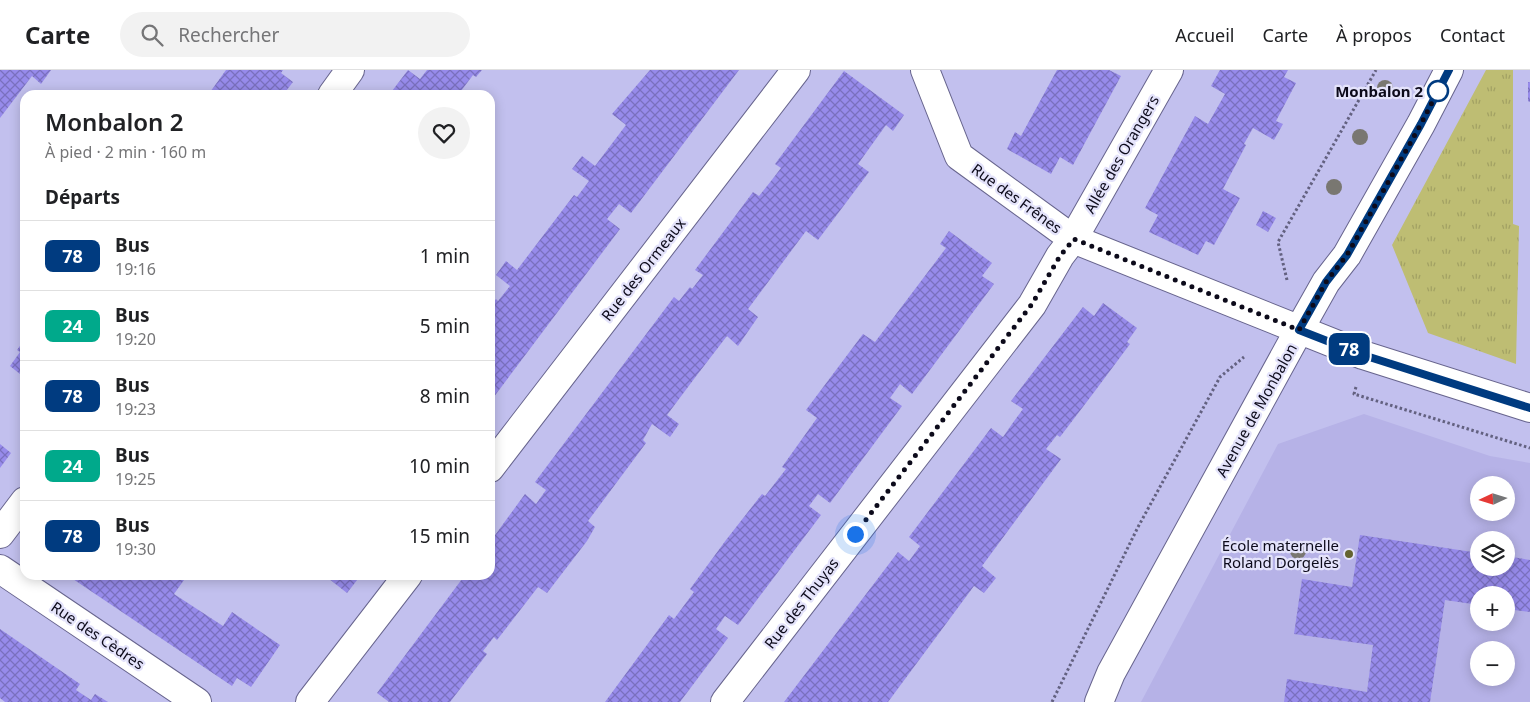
<!DOCTYPE html>
<html lang="fr">
<meta charset="utf-8">
<style>
body{margin:0;font-family:"Noto Sans",sans-serif;background:#f2f2f2;color:#202124;height:100vh;display:flex;flex-direction:column;font-size:19px;white-space:nowrap}
*{box-sizing:border-box;margin:0}
p{font-size:16px;color:#757577}
.icon{flex:none;width:28px;height:28px;fill:none;stroke:currentColor;stroke-width:2;stroke-linecap:round;stroke-linejoin:round}
.map{position:relative;flex:1;overflow:hidden}
.panel{position:absolute;left:20px;top:20px;width:475px;height:490px;display:flex;flex-direction:column;background:#fff;border-radius:15px;box-shadow:0 2px 12px #0003}
.panel>*{flex:none}
.badge{padding:0 10px;border-radius:8px;font-size:18px;line-height:32px}
.needle{width:32px;rotate:266deg}
.controls{position:absolute;left:1470px;top:406px;display:grid;gap:10px}
.controls a{display:grid;place-items:center;width:45px;height:45px;border-radius:50%;background:#fff;box-shadow:0 2px 12px #0003;font-size:25px}
.you{position:absolute;width:25px;height:25px;margin:-12px;border:4px solid #fff;border-radius:50%;background:#1a73e8;box-shadow:0 0 0 8px #1a73e833}
.map>.badge{position:absolute;translate:-50% -50%;box-shadow:0 0 0 2px #fff}
h2{padding:0 25px;font-size:19px;line-height:45px}
.round{display:grid;place-items:center;flex:none;width:52px;height:52px;border-radius:26px;background:#f2f2f2}
.summary{display:flex;align-items:center;justify-content:space-between;height:85px;padding:0 25px}
h1{font-size:24px;font-weight:600;line-height:38px}
ul{padding:0;list-style:none}
li{display:flex;align-items:center;gap:15px;height:70px;padding:0 25px;border-top:1px solid #e0e0e0}
li div{flex:1}
li b{display:block;font-size:19px}
li em{font-style:normal}
li .badge{min-width:55px;font-weight:700;text-align:center}
header{display:flex;align-items:center;gap:30px;box-sizing:border-box;height:70px;padding:0 25px;background:#fff;border-bottom:1px solid #e0e0e0}
header strong{font-size:24px}
nav{display:flex;gap:28px;margin-inline-start:auto;font-size:18px}
.search{width:350px;height:45px;background:#f2f2f2;display:flex;align-items:center;gap:12px;box-sizing:border-box;padding:0 18px;border-radius:28px;color:#757577;font-size:19px}
.map>svg:first-child{display:block}
</style>
<header>
<strong>Carte</strong>
<div class="search"><svg class="icon" aria-label="search" viewBox="0 0 24 24"><circle cx="10" cy="10" r="6"/><path d="M15 15l6 6"/></svg>Rechercher</div>
<nav><a>Accueil</a><a>Carte</a><a>À propos</a><a>Contact</a></nav>
</header>
<div class="map">
<svg width="1530" height="632" viewBox="0 0 1530 632">
<defs>
<pattern id="grass-tufts" width="24" height="20" patternUnits="userSpaceOnUse" patternTransform="scale(1.25)"><rect width="24" height="20" fill="#bebd73"/><path d="M3 7l-1-3M5 7V3M7 7l1-3M15 17l-1-3M17 17v-4M19 17l1-3" fill="none" stroke="#a2a163"/></pattern>
<pattern id="building-cross-hatch" width="8" height="8" patternUnits="userSpaceOnUse" patternTransform="scale(1.25)"><rect width="8" height="8" fill="#978beb"/><path d="M0 0l8 8M0 8l8-8" fill="none" stroke="#7a70be"/></pattern>
</defs>
<rect width="100%" height="100%" fill="#c2c0ee"/>
<path fill="#b6b2e7" fill-rule="evenodd" d="M1364,344l126,42 40,7v239h-389l137,-258zM1479,415h27v27h-27zM1479,470h27v28h-27zM1479,525h27v27h-27zM1479,580h27v28h-27z"/>
<path fill="url(#grass-tufts)" d="M1486,0h27v154l6,2 -3,138 -88,-31 -36,-88z"/>
<path fill="url(#building-cross-hatch)" d="M0,0h51l-10,14 -9,-8 -32,42z
M226,0h57l-2,3 12,9 -10,13h-75z
M408,0l12,9 7,-9h55l-6,7 -3,-2 -15,20h-69z
M650,0h89l-108,143 -12,-9 -12,15 13,10 -130,173v-96l6,-7 2,2 12,-15 -14,-11 10,-14 11,9 57,-75 3,2 12,-16 -17,-12 10,-13 13,10 31,-41 -14,-11z
M1057,0h52l12,6 -48,89 -13,-8 -9,17 -44,-25 8,-17 6,4z
M1220,0h68l-4,7 12,6 -20,38 7,3 -9,16 -21,-12 -9,16 2,1 -23,44 17,9 -26,47 -8,-4 -8,14 -49,-23 9,-17 -13,-7 50,-92 13,8 17,-30 -14,-8z
M844,1l60,44 -11,16 -7,-6 -28,39 11,8 -51,68 -12,-9 -58,78 10,8 -20,29 -11,-10 -30,39 -30,40 12,9 -9,13 -18,-13 -9,16 3,3 -58,78 7,6 -8,14 -40,52 -9,-6 -41,53 -3,-3 -11,14 4,3 -37,48h-61l-12,-9 88,-118h25v-33l35,-48 11,10 10,-14 -11,-8 139,-185 5,4 11,-14 2,2 11,-14 -8,-5 58,-78 6,4 12,-15 10,-13 -6,-4z
M1528,12h2v20l-2,-1z
M1263,141l13,7 -8,14 -12,-7z
M949,161l43,32 -10,13 12,8 -82,110 -12,-10 -10,14 12,8 -72,97 -12,-9 -9,12 12,9 -83,110 -13,-9 -9,13 12,9 -48,64h-75l64,-87 5,4 20,-27 -4,-3 36,-49 36,-46 3,2 21,-27 -4,-2 35,-49 -11,-8 57,-76 12,8 71,-94 -6,-4z
M1103,233l34,25 -10,14 3,2 -35,47 -35,46 -3,-2 -11,14 15,10 -79,107 14,12 -12,15 -10,-7 -86,116h-104l114,-150 11,9 11,-15 -11,-9 82,-109 12,9 9,-13 11,-15 -12,-8 72,-94 11,9z
M25,269v39l-15,-12 10,-14 -3,-2z
M0,374l11,9 -11,15z
M1360,465l119,18v15h27v-12l24,4v52l-24,-3v-14h-27v10l-34,-5 -15,102h-146l3,-23 80,13 6,-47 -79,-11 8,-55 50,8z
M67,505h110l7,5 -10,14 49,32 9,-14 48,33 -29,42 -14,-9 -5,8z
M324,505h37l-14,18z
M0,559l80,55 -4,6 15,10 4,-6 13,8h-103l-5,-4z"/>
<g fill="none" stroke-linecap="round" stroke-linejoin="round">
<defs>
<path id="street" d="M925,0l34,86 114,83 290,116 167,53
M332,25l18,-25
M490,398l306,-398
M0,464l25,-33
M0,499l197,133
M310,632l98,-127
M725,632l307,-397 28,-49 13,-17 96,-169
M1099,632l12,-29 188,-343 27,-48 21,-27 74,-131 28,-54"/>
</defs>
<use href="#street" stroke="#67648d" stroke-width="30"/>
<path stroke="#636180" stroke-width="3" stroke-dasharray="2.5 2.5" stroke-linecap="butt" d="M1287,210l-9,-38 98,-172
M1356,317l-2,7 176,54
M1052,632l86,-175 69,-126 13,-24 24,-20"/>
<use href="#street" stroke="#fff" stroke-width="28"/>
</g>
<g fill="#797771">
<circle cx="1385" cy="18" r="8"/>
<circle cx="1360" cy="67" r="8"/>
<circle cx="1334" cy="117" r="8"/>
<circle cx="1298" cy="481" r="8"/>
</g>
<g fill="none" stroke-linecap="round" stroke-linejoin="round">
<defs>
<path id="line" d="M1449,0l-28,54 -74,131 -21,27 -27,48 64,25 167,53"/>
</defs>
<use href="#line" stroke="#fff" stroke-width="11"/>
<use href="#line" stroke="#003b80" stroke-width="8"/>
<path stroke="#0c0a1a" stroke-width="5" stroke-dasharray="0 9" d="M855,464l177,-230 28,-48 14,-17 225,91 27,-48 21,-27 74,-131 17,-33"/>
</g>
<circle fill="#fff" stroke="#003b80" stroke-width="2.5" cx="1438" cy="21" r="10"/>
<circle fill="#646330" stroke="#e4e3fb" stroke-width="2" cx="1349" cy="484" r="5"/>
<g text-anchor="middle" dominant-baseline="central" stroke-width="4.5" stroke-linejoin="round" paint-order="stroke">
<g font-size="15" font-weight="bold" fill="#0c0a1a" stroke="#e4e3fb" text-anchor="end">
<text x="1423" y="21">Monbalon 2</text>
</g>
<g font-size="15" fill="#0c0a1a" stroke="#e4e3fb">
<text transform="translate(1121 84) rotate(-60)">Allée des Orangers</text>
<text transform="translate(1017 128) rotate(36)">Rue des Frênes</text>
<text transform="translate(643 199) rotate(-52)">Rue des Ormeaux</text>
<text transform="translate(1256 340) rotate(-61)">Avenue de Monbalon</text>
<text transform="translate(801 533) rotate(-52)">Rue des Thuyas</text>
<text transform="translate(98 565) rotate(34)">Rue des Cèdres</text>
</g>
<g font-size="15" fill="#0c0a1a" stroke="#e4e3fb" text-anchor="end">
<text x="1339" y="475">École maternelle<tspan x="1339" dy="17">Roland Dorgelès</tspan></text>
</g>
</g>
</svg>
<div class="controls">
<a><svg class="needle" viewBox="-14 -14 28 28"><path d="M0-13l5 13h-10z" fill="#e53935"/><path d="M0 13l5-13h-10z" fill="#757577"/></svg></a>
<a><svg class="icon" aria-label="layers" viewBox="0 0 24 24"><path d="M12 4l9 5-9 5-9-5zM3 14l9 5 9-5"/></svg></a>
<a>+</a>
<a>−</a>
</div>
<div class="you" style="left:855px;top:464px"></div>
<b class="badge" style="left:1349px;top:279px;background:#003b80;color:#fff">78</b>
<section class="panel">
<div class="summary"><div><h1>Monbalon 2</h1><p>À pied · 2 min · 160 m</p></div><a class="round"><svg class="icon" aria-label="heart" viewBox="0 0 24 24"><path d="M12 20l-8-8c-3-5 5-10 8-4 3-6 11-1 8 4z"/></svg></a></div>
<h2>Départs</h2>
<ul>
<li><span class="badge" style="background:#003b80;color:#fff">78</span><div><b>Bus</b><p>19:16</p></div><em>1 min</em></li>
<li><span class="badge" style="background:#00a98b;color:#fff">24</span><div><b>Bus</b><p>19:20</p></div><em>5 min</em></li>
<li><span class="badge" style="background:#003b80;color:#fff">78</span><div><b>Bus</b><p>19:23</p></div><em>8 min</em></li>
<li><span class="badge" style="background:#00a98b;color:#fff">24</span><div><b>Bus</b><p>19:25</p></div><em>10 min</em></li>
<li><span class="badge" style="background:#003b80;color:#fff">78</span><div><b>Bus</b><p>19:30</p></div><em>15 min</em></li>
</ul>
</section>
</div>
